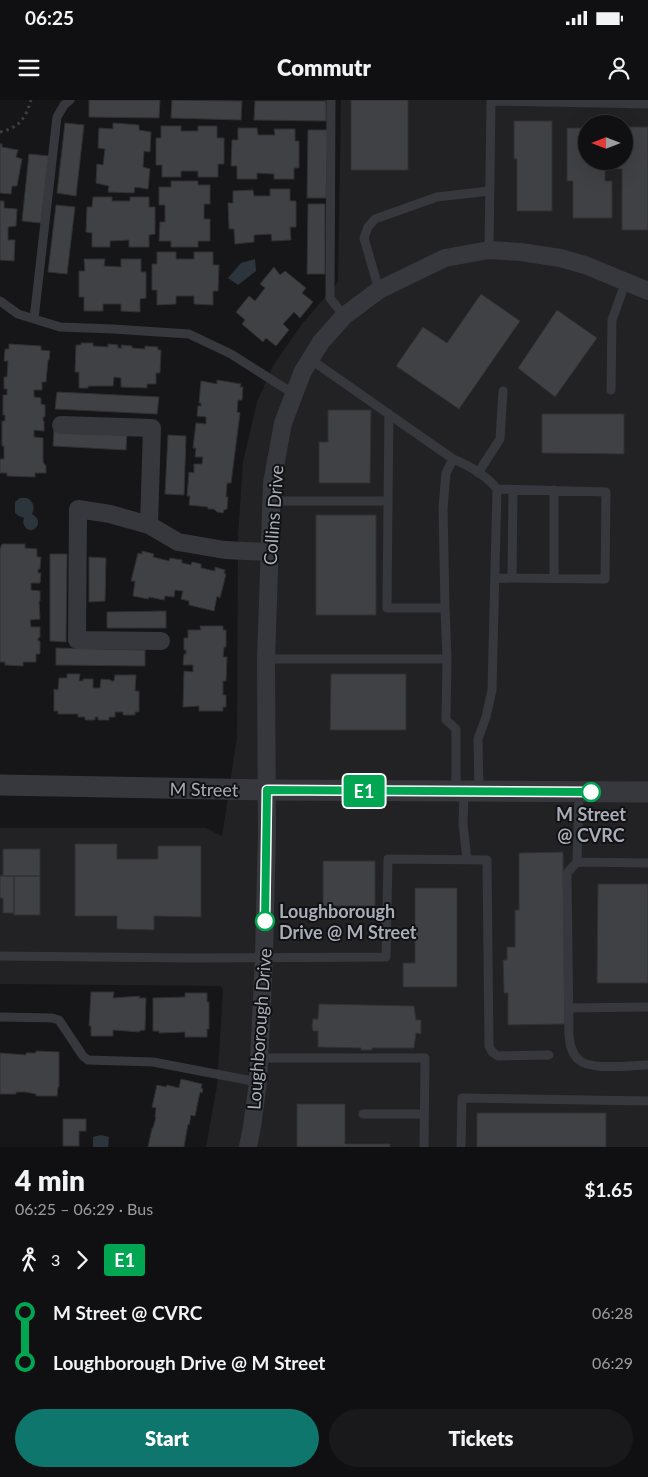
<!DOCTYPE html>
<meta charset="utf-8">
<style>
body{margin:0;font-family:Lato,sans-serif;background:#19191b;color:#f1f3f6;height:100vh;display:flex;flex-direction:column;font-size:19px;white-space:nowrap}
*{box-sizing:border-box;margin:0}
p{font-size:16px;color:#9c9d9f}
.icon{flex:none;width:28px;height:28px;fill:none;stroke:currentColor;stroke-width:2;stroke-linecap:round;stroke-linejoin:round}
.map{position:relative;height:1047px;overflow:hidden}
.drawer{display:flex;flex-direction:column;background:#101012;flex:1}
.drawer>*{flex:none}
.badge{padding:0 10px;border-radius:4px;font-size:18px;line-height:32px}
.needle{width:32px;rotate:270deg}
.fabs{position:absolute;left:578px;top:15px;display:grid;gap:10px}
.fabs a{display:grid;place-items:center;width:55px;height:55px;border-radius:50%;background:#101012;box-shadow:0 5px 20px #0002,0 0 0 1px #303032;font-size:25px}
.map>.badge{position:absolute;translate:-50% -50%;box-shadow:0 0 0 2px #fff}
.legs{display:flex;align-items:center;gap:8px;height:55px;padding:0 15px;font-size:16px}
.legs p{margin-inline-start:auto}
.headline{display:flex;align-items:center;justify-content:space-between;height:85px;padding:0 15px}
h1{font-size:28px;font-weight:800;line-height:38px}
.primary-button{display:flex;gap:10px;margin-top:auto;padding:10px 15px}
.primary-button a{flex:1;height:58px;border-radius:30px;background:#0f766e;color:#fff;font-size:20px;font-weight:800;line-height:58px;text-align:center}
.primary-button a+a{background:#19191b;color:#f1f3f6}
ul{padding:0 15px;list-style:none}
li{display:flex;align-items:center;gap:18px;height:50px;font-size:19px}
li i{display:grid;place-items:center;width:8px;height:100%;margin:0 6px;background:currentColor}
li i::after{content:'';width:12px;height:12px;margin:-6px;border:4px solid;border-radius:50%;background:#101012}
li p{margin-inline-start:auto}
li:first-child i{background:linear-gradient(#0000 50%,currentColor 0)}
li:last-child i{background:linear-gradient(currentColor 50%,#0000 0)}
.status{display:flex;justify-content:space-between;align-items:center;height:35px;padding:0 25px;background:#101012;direction:ltr}
.status svg{height:14px;fill:currentColor}
header{display:flex;justify-content:space-between;align-items:center;height:65px;padding:0 15px;background:#101012;font-size:22px;font-weight:800}
.map>svg:first-child{display:block}
</style>
<div class="status"><b>06:25</b><svg viewBox="0 0 49 12"><path d="M0 12V9h3v3zM5 12V6h3v6zM10 12V3h3v9zM15 12V0h3v12zM26 1h20v11H26zM47 4h2v5h-2z"/></svg></div>
<header><svg class="icon" aria-label="menu" viewBox="0 0 24 24"><path d="M4 6h16M4 12h16M4 18h16"/></svg>Commutr<svg class="icon" aria-label="person" viewBox="0 0 24 24"><circle cx="12" cy="8" r="4"/><path d="M4 21q1-7 8-7t8 7"/></svg></header>
<div class="map">
<svg width="648" height="1047" viewBox="0 0 648 1047">
<rect width="100%" height="100%" fill="#161618"/>
<path fill="#222225" fill-rule="evenodd" d="M341,0h307v1047h-442l11,-61 6,-96 -2,-4 -221,-2v-156h206l16,8 15,-99 1,-202 5,-73 14,-60 17,-38 28,-40 36,-42zM586,24h38v37h-38z"/>
<path fill="#2c353c" d="M255,159l1,12 -18,14 -10,-7 13,-15z
M20,398h7c7,4 8,10 5,16 16,9 -4,26 -9,8l1,-4 -5,-2 -4,-3v-11z
M101,1035l8,2 -1,10h-15v-10z"/>
<path fill="#404145" stroke="#303034" d="M89,0h71l-1,18 -70,-1z
M172,0l70,1 -1,19 -70,-2z
M351,0h57v70h-57z
M255,1h71v20l-72,-1z
M514,21h38v90h-35v-52h-3z
M65,23l19,2 -8,71 -19,-3z
M113,23l26,2v5l12,2 -1,20 -6,-1 -1,16 7,2 -2,20 -13,-2 -1,6 -26,-1 1,-6 -13,-3 1,-19 6,1 2,-16 -7,-1 1,-20 14,1z
M161,26h20v5h17v-5h19v12h7v26h-6v13h-20v-6h-17v6h-19v-12h-6v-27h5z
M624,27h24v103h-26v-61h-5v-8h7z
M238,28h19l1,7h17l-1,-6h21v12h4v27h-5v11h-20v-5l-17,-1v6h-20v-13h-6l1,-26h6z
M567,28h19v33h19v20h7v37h-39v-37h-6z
M308,30h20l-2,68h-19z
M0,44h2v3l16,3 -2,7 6,2 -5,27h-5l-1,8 -11,-1z
M29,54l20,2 -8,67 -19,-2z
M171,81h27v4h12v19h-6v15h6v22h-12v6h-27v-6h-12l1,-19h5v-17h-6v-18h12z
M270,89h20v12h6v26h-6l1,13 -19,1 -1,-7 -17,1v7l-19,2 -1,-15h-5l-1,-26h5v-12l20,-1 1,6h16z
M93,97h19v4h18v-4h19v10h6v27l-6,1v12h-20v-7l-19,1v6h-18v-14l-6,-1 1,-25h5z
M0,101h4v7l13,1 -1,17 -8,1v13h7l-1,21 -14,-1z
M308,104h17v70h-18z
M56,105l19,2 -8,67 -19,-2z
M157,152h19v7h18v-7h19v13h6l-1,26h-5v14l-19,-1v-8h-18v8l-19,1v-15h-5v-26h5z
M84,159h21l-1,7 17,1v-8h20v13h5v26l-6,1v13l-19,-1v-7h-18v7h-19v-14h-5v-26h6z
M274,167l6,8 5,-4 21,17 -4,5 11,9 -13,16 -6,-6 -11,12 6,6 -13,16 -10,-8 -3,4 -21,-18 3,-4 -9,-8 13,-16 6,5 10,-13 -5,-4z
M481,194l39,27 -61,88 -63,-43 27,-39 24,16z
M557,210l40,28 -42,59 -37,-29z
M81,243h12v3l15,1v-3l10,1v3h4l-1,-3 11,1v2l13,1v-3l13,1v3h3l-1,23h-4v11h-9v4l-26,-1v-9l-7,-1 -1,9h-25v2h-9v-16h-4l1,-27h5z
M9,244l32,2v4l9,1 -1,9h-1l-2,22h-4v8h-8v7l7,1v6l4,1v12h-2v4h1v10l-10,-1v7l9,1v24l3,4v7h-11v4l-28,-1v-3h-7v-14h4v-13h-2v-25h3v-6h-2v-20h4v-6h-3v-12h3l1,-16h-4l1,-12h4z
M217,280l24,4 -1,3h3l-1,13h-4l-1,12 3,1 -9,70h-4l-1,14h2l-1,12 -3,1 -1,3 -6,-1 -3,-3h-6v-2l-19,-2 1,-9h-3l2,-24 5,1v-9h8l1,-7h-8l1,-9h-3l3,-25 10,1v-7l-9,-1 1,-10h3v-3h-2l2,-22 16,3z
M57,292l102,5 -2,17 -102,-5z
M328,310h43l-1,73h-51v-41h9z
M542,314h82v40l-82,-1z
M54,330l73,2 -1,18 -73,-4z
M168,335l18,1 -2,59 -19,-1z
M316,415h60v100h-60z
M2,444h23v4l12,1v8h4l-1,12h-2v4h3l-1,10h-9v7l9,1v10h-1l1,18 -10,1 1,7h9v10l-2,1v3h2v13h-4v8h-13v4l-18,-1v-3h-5v-113z
M142,451l12,3 -1,3 16,4 1,-3 12,2v3l9,2 1,-3 9,2v4l14,3v-4l10,3 -1,4h2l-6,24 -3,-2 -3,15 -25,-6v-4l-8,-2 2,-8 -8,-1 -1,7 -9,-1 -1,4 -15,-3 -1,2 -15,-3 2,-15h-4l7,-28 4,1z
M50,454h17l-1,88 -16,-1z
M89,457l17,1 -1,43 -16,1z
M166,511v17h-59v-16z
M200,526h23v4h3v17h-2l-1,10h4l-1,24h-3v14h3v12h-3v4h-24v-5l-16,1 1,-36 9,1v-7h-10l1,-11h2v-4h-2v-12h4v-8h13z
M56,548l89,2v16l-89,-1z
M67,574h13l-1,7h4v-2h10v9h7l1,-9 10,1v1h3l1,-6h21l-1,16h4v21h-4v3h-12v-3h-8v5h-6v3h-11v-3h-3v3h-10v-3h-7v-3h-20v-3h-4v-22l4,1 1,-12h8z
M331,574h75v56h-76z
M75,744h42v15h41v-13h43v71l-47,-1v14l-37,-1v-13h-42z
M3,749h37v27h-37z
M563,752l2,172 -57,1v-32h-4l-1,-33h4v-13h8v-37h4v-57z
M323,761h52v45h-52z
M0,776h14v37h-11v-15h-3z
M14,776h26v39h-26z
M598,784h50v99h-51z
M415,788h42v99h-54v-24h12z
M91,892h23l-1,6 27,-2 -1,2h7l-1,32 -6,1v1l-26,-2v6h-22v-10h-2z
M185,893h22v9h2v27h-2v8h-22v-5l-26,1v-2h-6v-33l32,-1z
M319,904l95,2 2,14h5v14l-5,-1 -2,15h-42v2h-11v-2l-43,-1v-16h-5l-1,-6 1,-6h5z
M36,951l23,1v35h-1l-1,9h-21v-2l-11,-2h-9v2h-16v-41l26,2v-2h10z
M181,979l21,5 -1,4 2,1 -1,4 -2,-1 -5,24 -4,-1 -2,10 -1,-1 -4,23h-36l4,-19h1l3,-11h-1l1,-9 -4,-1 5,-22 9,2 1,-2 12,3z
M297,1004h48v40h45v3h-93z
M477,1013h129v34h-129z
M63,1019h23v12h-7v15h-16z"/>
<g fill="none" stroke-linecap="round" stroke-linejoin="round">
<path stroke="#3d3f44" stroke-width="3" stroke-dasharray="2.5 4" stroke-linecap="butt" d="M0,32c20,-5 25,-13 31,-32"/>
<path stroke="#37383d" stroke-width="9" d="M331,0l-1,198 14,18
M489,150l2,-149 157,3
M379,190l-15,-52 4,-11 7,-8 62,-22 52,-6
M0,201l18,13 42,13 53,2 76,5 42,20 63,40
M34,219l23,-202 7,-12 6,-5
M310,259l143,100c17,7 33,16 44,30l-5,201 -6,27 -8,22 1,52
M611,290l1,-70 14,-39
M478,373l22,-34 3,-48
M271,401h117l-1,107h58l2,51 -1,61 10,9v62
M388,401l1,-87
M495,478l110,1 1,-87 -109,-3
M512,478l1,-88
M554,478v-88
M445,508l-2,-100 3,-35 7,-14
M266,559h181
M464,692l-1,32 4,36
M579,692l-2,70 71,1
M577,762l-10,11 2,162c1,9 2,18 10,25 12,11 52,5 69,5
M0,856l190,2 196,-1 2,-98 99,1 2,186 3,6 6,4 51,-1
M569,908l79,-1
M0,917l52,1 7,2 24,36 5,4 65,2 105,20
M259,958h166l-1,89
M363,1014h61
M461,1047l1,-49 186,3"/>
<path stroke="#37383d" stroke-width="18" d="M61,325l91,3 -3,97
M161,541l-84,-1 1,-131 32,5 39,11 29,17 47,8 44,2
M248,1047l4,-20 6,-45 6,-125 3,-126 -1,-172 6,-176 11,-60 20,-52 18,-29 23,-26 35,-26 66,-32 44,-8 32,2 39,6 25,7 63,26"/>
<path stroke="#37383d" stroke-width="21" d="M0,685l267,5 381,2"/>
</g>
<g fill="none" stroke-linecap="round" stroke-linejoin="round">
<defs>
<path id="line-1" d="M265,821l2,-131 324,2"/>
</defs>
<use href="#line-1" stroke="#fff" stroke-width="11"/>
<use href="#line-1" stroke="#00a651" stroke-width="8"/>
</g>
<g fill="#fff" stroke="#00a651" stroke-width="2.5">
<circle cx="591" cy="692" r="9"/>
<circle cx="265" cy="821" r="9"/>
</g>
<g text-anchor="middle" dominant-baseline="central" stroke-width="4" stroke-linejoin="round" paint-order="stroke">
<g font-size="18" fill="#a8adb8" stroke="#111113">
<text transform="translate(273 415) rotate(-86)">Collins Drive</text>
<text transform="translate(204 689) rotate(1)">M Street</text>
<text transform="translate(259 929) rotate(-86)">Loughborough Drive</text>
</g>
<g font-size="18" font-weight="bold" fill="#a8adb8" stroke="#111113">
<text x="591" y="714">M Street<tspan x="591" dy="21">@ CVRC</tspan></text>
<text x="279" y="811" text-anchor="start">Loughborough<tspan x="279" dy="21">Drive @ M Street</tspan></text>
</g>
</g>
</svg>
<div class="fabs">
<a><svg class="needle" viewBox="-14 -14 28 28"><path d="M0-13l5 13h-10z" fill="#e53935"/><path d="M0 13l5-13h-10z" fill="#9c9d9f"/></svg></a>
</div>
<b class="badge" style="left:364px;top:691px;background:#00a651;color:#fff">E1</b>
</div>
<section class="drawer">
<div class="headline"><div><h1>4 min</h1><p>06:25 – 06:29 · Bus</p></div><b>$1.65</b></div>
<div class="legs"><svg class="icon" aria-label="walk" viewBox="0 0 24 24"><circle cx="13" cy="4" r="2"/><path d="M13 8l-2 6 4 7M11 14l-3 7M7 12l3-4h3l4 4"/></svg>3<svg class="icon" aria-label="forward" viewBox="0 0 24 24"><path d="M9 5l7 7-7 7"/></svg><b class="badge" style="background:#00a651;color:#fff">E1</b></div>
<ul>
<li><i style="color:#00a651"></i><b>M Street @ CVRC</b><p>06:28</p></li>
<li><i style="color:#00a651"></i><b>Loughborough Drive @ M Street</b><p>06:29</p></li>
</ul>
<div class="primary-button"><a>Start</a><a>Tickets</a></div>
</section>
